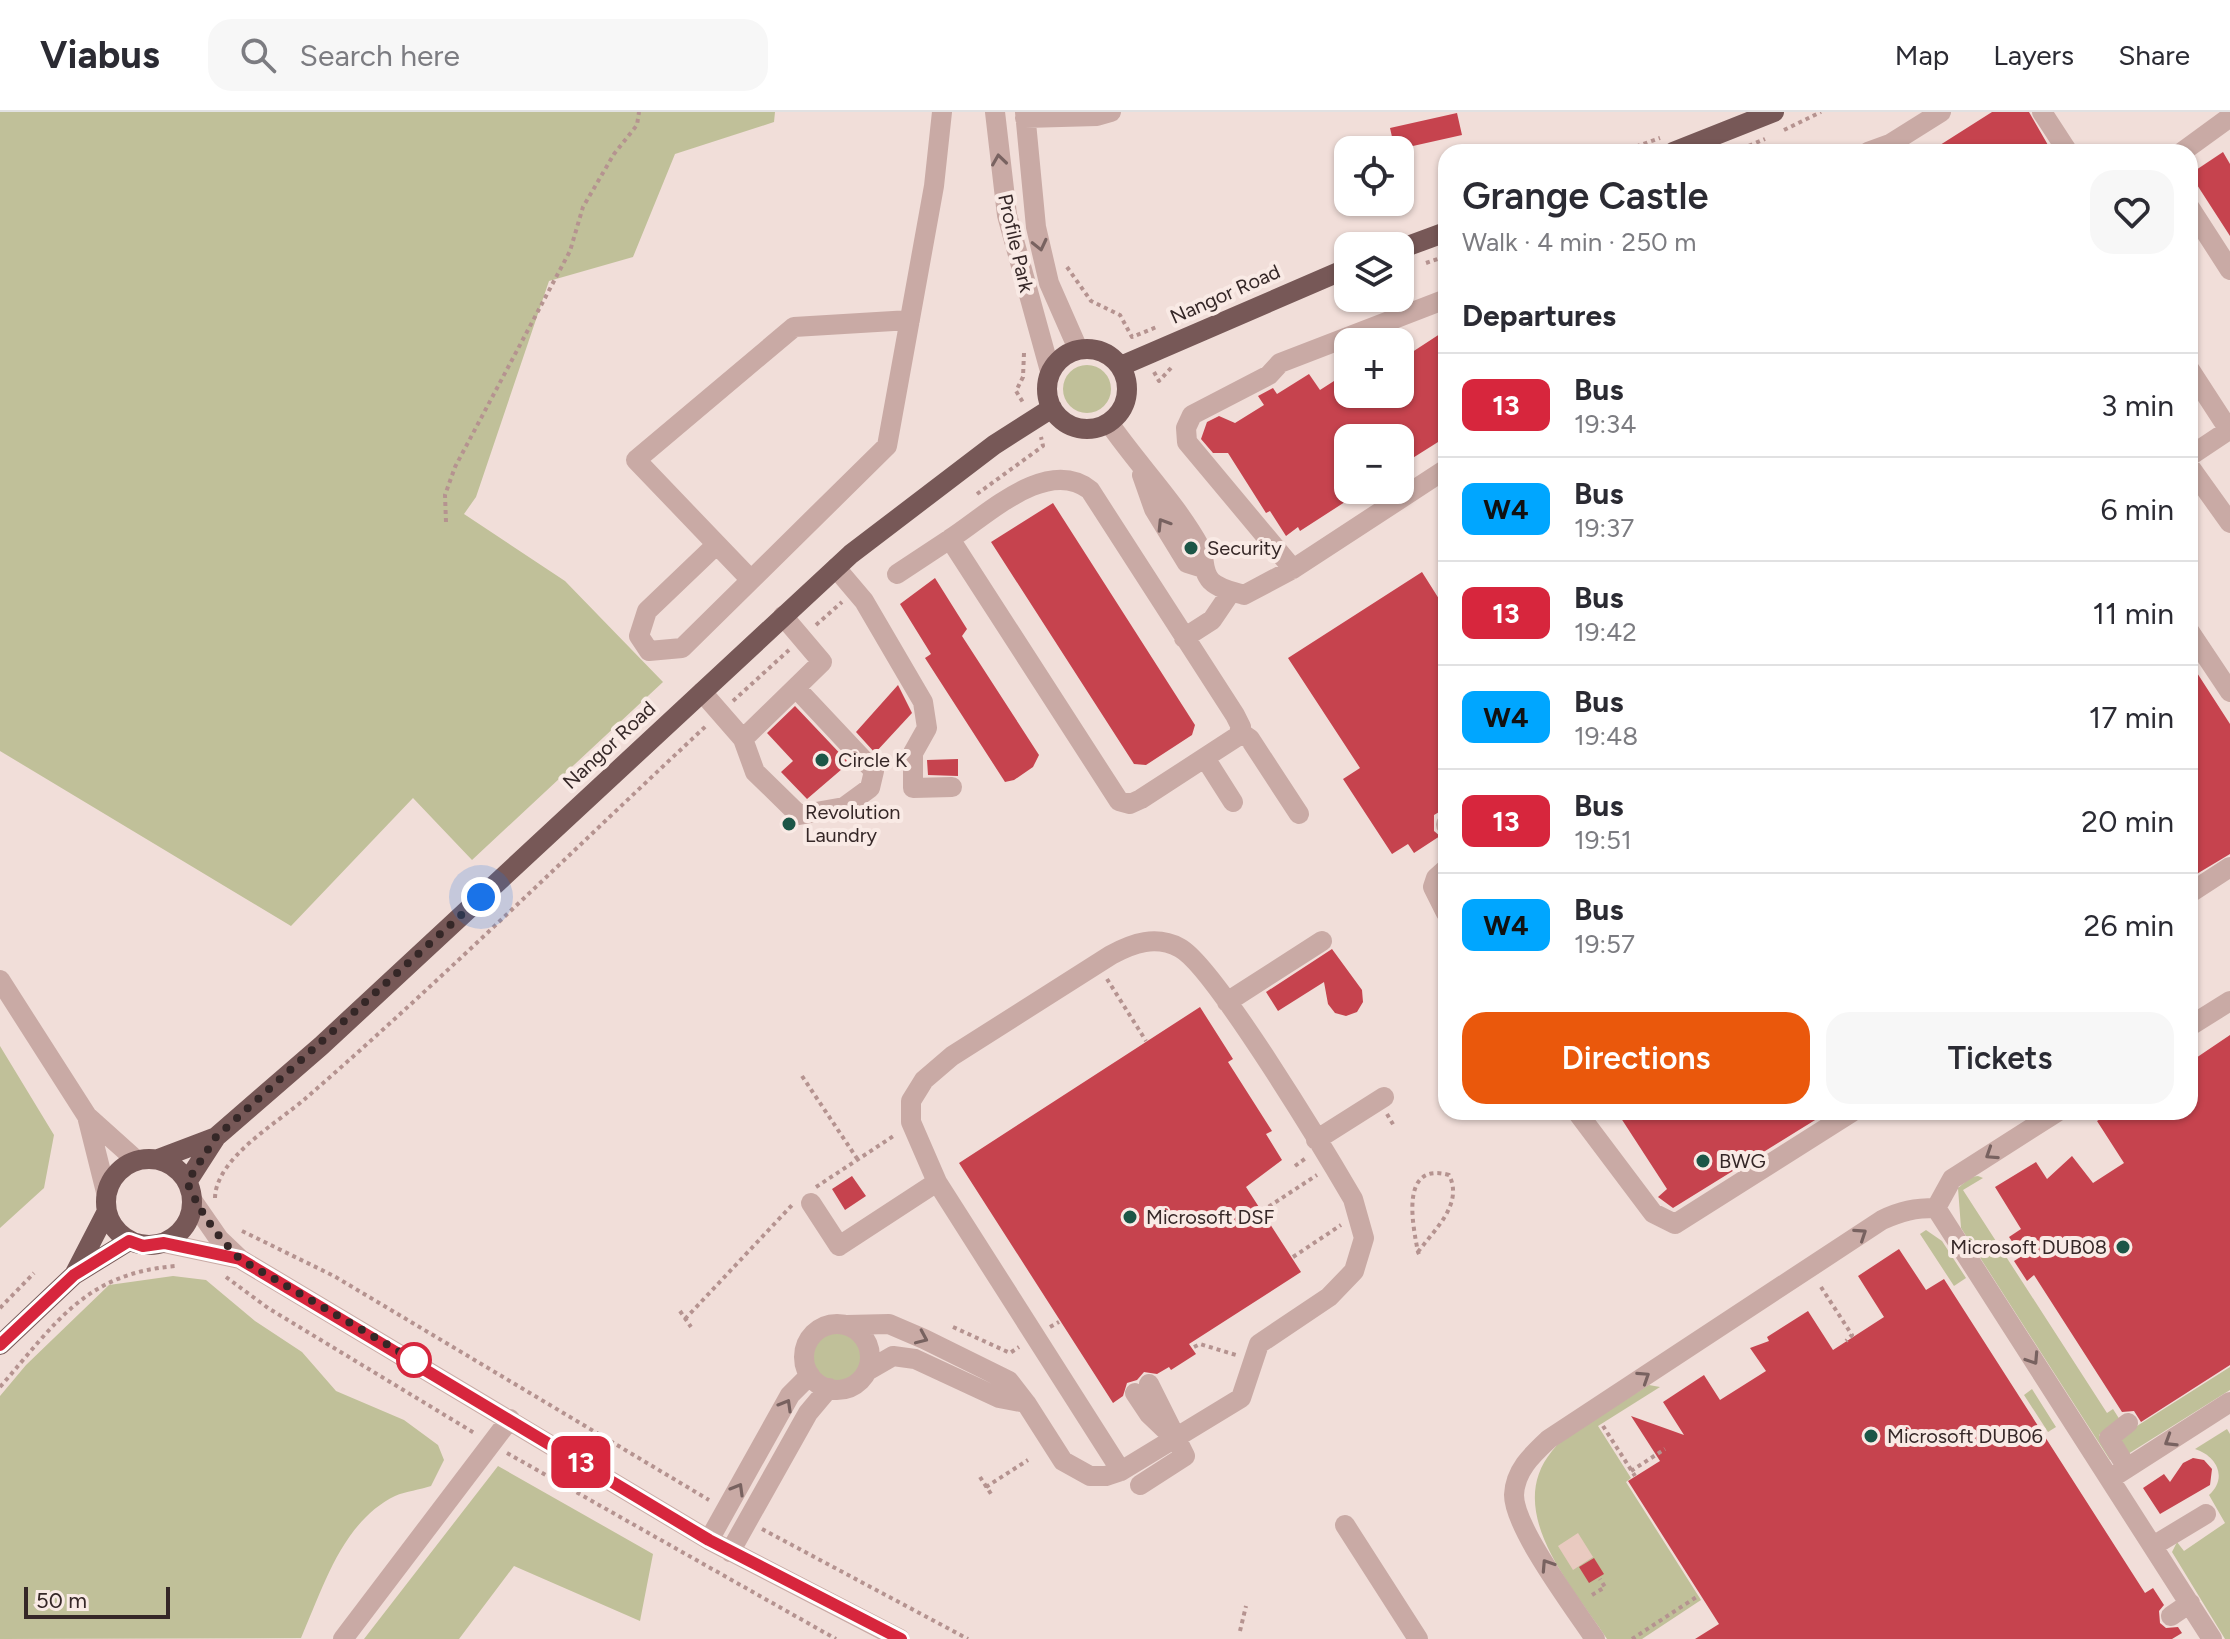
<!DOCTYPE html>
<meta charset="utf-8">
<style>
body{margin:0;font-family:Figtree,sans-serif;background:#f7f7f7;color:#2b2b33;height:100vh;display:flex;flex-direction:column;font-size:30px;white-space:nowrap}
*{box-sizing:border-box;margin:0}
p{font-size:26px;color:#7c7c81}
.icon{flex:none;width:44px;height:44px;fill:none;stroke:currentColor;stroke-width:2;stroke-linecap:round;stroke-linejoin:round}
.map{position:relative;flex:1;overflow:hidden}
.side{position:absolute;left:1438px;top:32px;width:760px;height:976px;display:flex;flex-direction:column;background:#fff;border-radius:24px;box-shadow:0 2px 6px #0004}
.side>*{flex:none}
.badge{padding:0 16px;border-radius:12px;font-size:28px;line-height:52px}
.fabs{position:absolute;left:1334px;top:24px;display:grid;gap:16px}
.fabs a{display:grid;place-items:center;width:80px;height:80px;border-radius:16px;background:#fff;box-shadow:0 2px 6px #0004;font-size:40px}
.scale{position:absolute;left:24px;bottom:20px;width:146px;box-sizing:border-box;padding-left:8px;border:4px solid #352727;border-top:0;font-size:22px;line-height:28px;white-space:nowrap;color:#352727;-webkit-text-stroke:6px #f9eae5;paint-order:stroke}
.you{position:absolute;width:40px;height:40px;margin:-20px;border:6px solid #fff;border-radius:50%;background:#1a73e8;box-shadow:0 0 0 12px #1a73e833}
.map>.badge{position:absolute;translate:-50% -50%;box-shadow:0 0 0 4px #fff}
h2{padding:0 24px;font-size:30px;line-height:72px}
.round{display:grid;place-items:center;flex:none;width:84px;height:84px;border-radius:24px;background:#f7f7f7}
.overview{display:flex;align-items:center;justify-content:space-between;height:136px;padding:0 24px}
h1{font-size:38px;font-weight:600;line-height:60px}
.action{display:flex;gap:16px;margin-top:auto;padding:16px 24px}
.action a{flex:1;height:92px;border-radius:24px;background:#ea580c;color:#fff;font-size:32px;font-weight:600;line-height:92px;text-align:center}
.action a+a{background:#f7f7f7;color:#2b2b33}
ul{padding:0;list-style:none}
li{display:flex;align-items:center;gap:24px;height:104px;padding:0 24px;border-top:2px solid #e1e1e2}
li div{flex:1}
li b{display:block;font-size:30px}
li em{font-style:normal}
li .badge{min-width:88px;font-weight:700;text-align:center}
header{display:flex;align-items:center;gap:48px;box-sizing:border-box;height:112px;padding:0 40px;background:#fff;border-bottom:2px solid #e1e1e2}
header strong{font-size:38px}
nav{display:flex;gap:44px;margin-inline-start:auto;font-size:28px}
.search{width:560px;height:72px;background:#f7f7f7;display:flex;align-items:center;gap:20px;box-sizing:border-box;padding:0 28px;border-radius:24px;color:#7c7c81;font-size:30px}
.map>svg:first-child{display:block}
</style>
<header>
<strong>Viabus</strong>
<div class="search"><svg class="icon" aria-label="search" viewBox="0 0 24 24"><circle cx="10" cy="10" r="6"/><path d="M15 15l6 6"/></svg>Search here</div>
<nav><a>Map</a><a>Layers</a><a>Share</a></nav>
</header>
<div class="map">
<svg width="2230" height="1527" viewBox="0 0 2230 1527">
<rect width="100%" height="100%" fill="#f1ded9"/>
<path fill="#c0c099" d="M0,0h775l-1,10 -99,32 -42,103 -84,24 -73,216 -12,17 101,67 98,101 -191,178 -59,-62 -122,128 -291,-175z
M1063 277a24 24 0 1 1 48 0a24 24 0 1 1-48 0Z
M0,934l54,89 -10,53 -44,40z
M1978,1064l5,2 -20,12 144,223 6,-4 7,11 -21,15 14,23 -3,2 -149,-232 -3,-40 13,-11z
M1926,1118l16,11 24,37 -12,8 -34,-52z
M173,1164l33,4 49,41 47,31 34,39 68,29 34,25 6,15 -13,26c-11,4 -25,5 -36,10 -53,26 -72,92 -94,142l-301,1v-243l26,-31 83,-80z
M812 1244a26 26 0 1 1 52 0a26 26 0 1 1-52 0Z
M2230,1255v23l-102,64 -10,-16z
M1649,1273l11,2 -62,39 33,52 -5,4 75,118 -59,39h-35c-33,-51 -105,-127 -55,-188 23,-28 67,-47 97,-66z
M2032,1277l24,38 -8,5 -24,-37z
M2227,1317l3,5v205h-5l-53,-87 5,-10 7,9 41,-28 -16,-28c19,-17 8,-39 -14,-46z
M498,1354l155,88 -13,67 -126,-55 -55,73h-95z"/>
<path fill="#e9cac0" d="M1578,1421l15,24 -20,13 -15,-24z"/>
<path fill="#c6434e" d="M1992,0h37l23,40h-123z
M1457,1l5,22 -67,15 -5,-22z
M2223,40l7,12v72l-40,-62z
M1446,218v107l-46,29v-28h-52v62l-48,31 -2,-4 -12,9 -16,-25 -4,2 -38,-60h-15l-12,-14 6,-17 12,-6 16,7 29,-18 -6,-9 15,-8 4,6 32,-20 11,16 28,-18v22h52v-34z
M1053,391l142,222 -3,10 -46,30 -12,-1 -143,-222z
M1422,460l24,38v198l-12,7v16l6,5 -26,17 -6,-9 -16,10 -49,-75 17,-11 -72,-110z
M935,466l32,51 -5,7 77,119 -6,12 -19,13 -9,2 -80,-124 6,-4 -31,-50z
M2190,550l40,62v130l-40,24z
M898,573l14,28 -37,40 -19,-21z
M795,594l54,57 -42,36 -26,-27 12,-11 -26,-28z
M958,647v17l-30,-1 -1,-15z
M1332,837l30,41 1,12 -6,10 -11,4 -11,-3 -7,-9 -4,-22 -46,29 -12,-19z
M1200,895l33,52 -5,3 44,69 -6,3 16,26 -36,27 55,85 -112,72 7,10 -25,16 -2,-3 -12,7 -13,-2 -7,8 -10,3 -4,13 -10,7 -154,-240z
M2230,923v330l-89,57 -7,-11 -12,1 -88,-137 -7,6 -13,-20 8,-5 -13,-19 12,-8 -26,-42 41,-25 11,17 25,-23 21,27 31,-20 -27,-42 15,-9h78v-50z
M1617,1000h211l-155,96 -15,-11 9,-8z
M852,1064l14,20 -21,14 -13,-21z
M1899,1137l27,41 18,-11 201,314 8,-5 11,17 -5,6 1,12 6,5 12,-1 4,6 -10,6h-477l24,-15 -91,-143 32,-20 -29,-45 53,19 -21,-33 41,-27 16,25 46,-29 -16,-23 19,-7 -2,-4 41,-26 25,39 51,-33 -26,-41z
M2193,1346l11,2 8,9 -2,16 -50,29 -17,-26 21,-14 6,8 13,-19z
M1594,1446l10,16 -15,9 -10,-16z"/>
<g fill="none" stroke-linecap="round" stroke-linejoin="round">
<path stroke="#b59390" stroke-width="4" stroke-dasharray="4 4" stroke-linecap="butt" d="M1784,18l37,-18
M1621,40l39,-14
M1734,40l31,-13
M1366,134l17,-6
M1426,151l20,-7
M1067,155l24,34 29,14 12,22 27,-11
M1024,241l-1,24 -7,14 8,13
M1154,260l5,9 12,-13
M977,382l66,-48 -2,-9
M446,410l-1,-27 10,-28 115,-216 13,-44 31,-53 23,-29 2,-13
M816,513l26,-23
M733,589l56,-51
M1107,867l39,62
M802,964l56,84
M1387,1002l7,12
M1295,1054l11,-8
M816,1075l79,-52
M215,1086c1,-40 61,-74 91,-100 137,-119 267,-248 400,-372
M1262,1099l55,-36
M242,1119l92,45 375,224
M1418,1140c16,-22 46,-48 31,-77 -50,-14 -36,51 -31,77l2,4
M1293,1145l48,-32
M226,1165l42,31 208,126
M1821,1175l31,48 -6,6
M0,1196l34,-35
M680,1199l11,16
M685,1207l108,-115
M953,1215l57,26 9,-6
M1050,1215l9,-5
M1194,1235l6,-3 36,11
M0,1275c56,-64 85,-114 176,-121
M1603,1314l32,50
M507,1341l329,186
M1631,1359l34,-22
M980,1365l13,20
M986,1375l42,-27
M762,1417l206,110
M1592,1483l13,-8 -5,-8
M1240,1519l6,-25
M1632,1527l66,-43"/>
<path stroke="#c9aaa5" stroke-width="20" d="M995,0l12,103 43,156
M1025,0l11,115 13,56 29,66
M2042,0l26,40
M1025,6l72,-2 14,-4
M1868,40l22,-8 51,-32
M2182,40l48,-35
M2190,96l40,62
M2190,258l39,60 -39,26
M1109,311c29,42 66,79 91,124 6,11 1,23 11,34 8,8 23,11 33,14l49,-26 153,-100
M2190,355l40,56
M1142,363l12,34 33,54 16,5
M715,434l-68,65 -8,25 10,15 33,-3 205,-202 47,-260 8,-74
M836,456l28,33 59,101 4,26 -14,25v35l39,-1
M1293,457l-106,-127 -1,-14 6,-13 77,-40 11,-12 166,-64
M897,462l53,-35 169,262 11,3 11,-5 97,-63 3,-9 -6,-12 -145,-225c-43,-34 -104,26 -140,49
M751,468l-115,-120 158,-133 116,-7
M2190,520l40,60
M1184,526l28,-18 19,-28
M702,580l41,47 79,-77 -39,-46
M1240,620l10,7 49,75
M743,627l12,33 44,43 45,-8 26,-19 4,-17 -78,-83
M1205,646l28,44
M1446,713v-1
M1446,757l-10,9 -3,9 13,26
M2190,781l40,-26
M0,868l87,136 49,44
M1227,890l95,-61
M2190,914l40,-25
M1577,1000l76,101 22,11 177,-112
M87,1004l19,76
M1316,1028l68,-43
M192,1088l27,39 21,20 469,281 191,99
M811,1091l28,43 98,-64
M1936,1096l16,-29 105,-67
M164,1131l76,16
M804 1245a33 33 0 1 1 66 0a33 33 0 1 1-66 0Z
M847,1213l42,-1 35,15 85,42 17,22 -27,-5 -84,-39 -22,-3 -26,15
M1135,1281l14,21 22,21
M1026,1291l37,58 27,15h16l15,-5 120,-73 18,-54 70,-47 25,-26 10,-33 -11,-39c-25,-43 -139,-233 -173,-251 -24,-13 -47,-5 -69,7l-159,101 -28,24 -13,21v21l26,60 184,289
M2127,1356l-18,-30 19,-15
M2110,1367l120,-77
M1140,1373l45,-29 -36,-72
M1345,1413l73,114
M709,1428l81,-145 20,-20
M2153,1434l53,-32
M730,1440l78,-139 21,-25
M2171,1504l19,-13
M343,1527l167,-220
M1595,1527c-20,-30 -81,-111 -81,-144 1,-25 19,-41 35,-56l333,-219c19,-9 33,-12 54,-12l276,431"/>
<path stroke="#775857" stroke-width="20" d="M1673,40l101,-40
M1400,137l46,-17
M1047 277a40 40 0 1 1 80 0a40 40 0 1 1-80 0Z
M1121,254l227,-98
M106 1090a43 43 0 1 1 86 0a43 43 0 1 1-86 0Z
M158,1047l58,-22
M187,1070l29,-45 105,-91 530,-492 143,-109 58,-37
M74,1163l32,-62
M0,1233l74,-70 55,-34"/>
</g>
<defs><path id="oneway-chevron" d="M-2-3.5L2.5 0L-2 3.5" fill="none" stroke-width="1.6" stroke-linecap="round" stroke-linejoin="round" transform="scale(2)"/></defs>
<g stroke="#786260">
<use href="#oneway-chevron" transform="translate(999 48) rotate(-98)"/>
<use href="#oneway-chevron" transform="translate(1040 133) rotate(77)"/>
<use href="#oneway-chevron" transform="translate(1163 412) rotate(-122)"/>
<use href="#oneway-chevron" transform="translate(1991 1042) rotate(147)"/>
<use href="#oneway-chevron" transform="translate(1861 1122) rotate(-34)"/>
<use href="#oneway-chevron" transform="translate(922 1226) rotate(24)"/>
<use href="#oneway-chevron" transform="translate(2033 1247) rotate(57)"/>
<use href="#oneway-chevron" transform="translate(1644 1265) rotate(-33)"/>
<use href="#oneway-chevron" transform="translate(786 1293) rotate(-60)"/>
<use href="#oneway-chevron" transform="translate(2170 1329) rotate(148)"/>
<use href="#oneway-chevron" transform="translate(738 1377) rotate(-60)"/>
<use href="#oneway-chevron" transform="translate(1547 1453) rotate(-123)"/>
</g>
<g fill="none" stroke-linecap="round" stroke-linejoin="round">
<defs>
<path id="line" d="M0,1233l74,-70 55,-34 14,5 21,-3 76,16 469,281 192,99"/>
</defs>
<use href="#line" stroke="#fff" stroke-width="18"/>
<use href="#line" stroke="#d7263d" stroke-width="12"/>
<path stroke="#352727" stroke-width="8" stroke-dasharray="0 14.4" d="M414,1248l5,3 -179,-104c-24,-24 -40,-47 -53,-77l29,-45 265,-240"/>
</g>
<g fill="#1c5647" stroke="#f9eae5" stroke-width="3">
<circle cx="1191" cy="436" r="8"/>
<circle cx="822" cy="648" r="8"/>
<circle cx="789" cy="712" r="8"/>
<circle cx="1703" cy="1049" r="8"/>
<circle cx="1130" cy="1105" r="8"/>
<circle cx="2123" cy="1135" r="8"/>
<circle cx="1871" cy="1324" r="8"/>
</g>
<circle fill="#fff" stroke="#d7263d" stroke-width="4" cx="414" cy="1248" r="16"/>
<g text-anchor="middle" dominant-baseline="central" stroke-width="8" stroke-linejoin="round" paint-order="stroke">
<g font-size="20" fill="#352727" stroke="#f9eae5">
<text transform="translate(1016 131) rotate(77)">Profile Park</text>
<text transform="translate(1225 182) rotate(-24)">Nangor Road</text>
<text transform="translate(609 633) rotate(-43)">Nangor Road</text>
</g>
<g font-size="20" fill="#352727" stroke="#f9eae5" text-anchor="start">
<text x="1207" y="436">Security</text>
<text x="838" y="648">Circle K</text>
<text x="805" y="700">Revolution<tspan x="805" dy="23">Laundry</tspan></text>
<text x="1719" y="1049">BWG</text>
<text x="1146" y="1105">Microsoft DSF</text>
<text x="2107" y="1135" text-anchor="end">Microsoft DUB08</text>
<text x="1887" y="1324">Microsoft DUB06</text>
</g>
</g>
</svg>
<div class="fabs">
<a><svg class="icon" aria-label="locate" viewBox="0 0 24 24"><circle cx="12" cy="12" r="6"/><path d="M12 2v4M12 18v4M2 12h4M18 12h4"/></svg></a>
<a><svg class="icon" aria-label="layers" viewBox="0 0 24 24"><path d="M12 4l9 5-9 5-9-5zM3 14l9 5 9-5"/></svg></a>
<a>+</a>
<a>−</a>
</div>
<div class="scale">50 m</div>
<div class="you" style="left:481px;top:785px"></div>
<b class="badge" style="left:581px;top:1350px;background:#d7263d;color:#fff">13</b>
<section class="side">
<div class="overview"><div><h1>Grange Castle</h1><p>Walk · 4 min · 250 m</p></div><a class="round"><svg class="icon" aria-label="heart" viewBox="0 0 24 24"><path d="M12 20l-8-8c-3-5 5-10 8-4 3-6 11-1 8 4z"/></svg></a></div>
<h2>Departures</h2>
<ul>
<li><span class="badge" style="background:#d7263d;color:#fff">13</span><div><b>Bus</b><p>19:34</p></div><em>3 min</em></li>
<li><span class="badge" style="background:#00a6ff;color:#111">W4</span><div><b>Bus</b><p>19:37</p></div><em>6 min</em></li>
<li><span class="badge" style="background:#d7263d;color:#fff">13</span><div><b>Bus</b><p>19:42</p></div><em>11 min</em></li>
<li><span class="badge" style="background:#00a6ff;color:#111">W4</span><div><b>Bus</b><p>19:48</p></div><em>17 min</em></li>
<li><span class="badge" style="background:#d7263d;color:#fff">13</span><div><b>Bus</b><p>19:51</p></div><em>20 min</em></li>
<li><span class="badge" style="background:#00a6ff;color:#111">W4</span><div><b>Bus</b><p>19:57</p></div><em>26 min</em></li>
</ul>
<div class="action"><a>Directions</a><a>Tickets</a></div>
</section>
</div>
